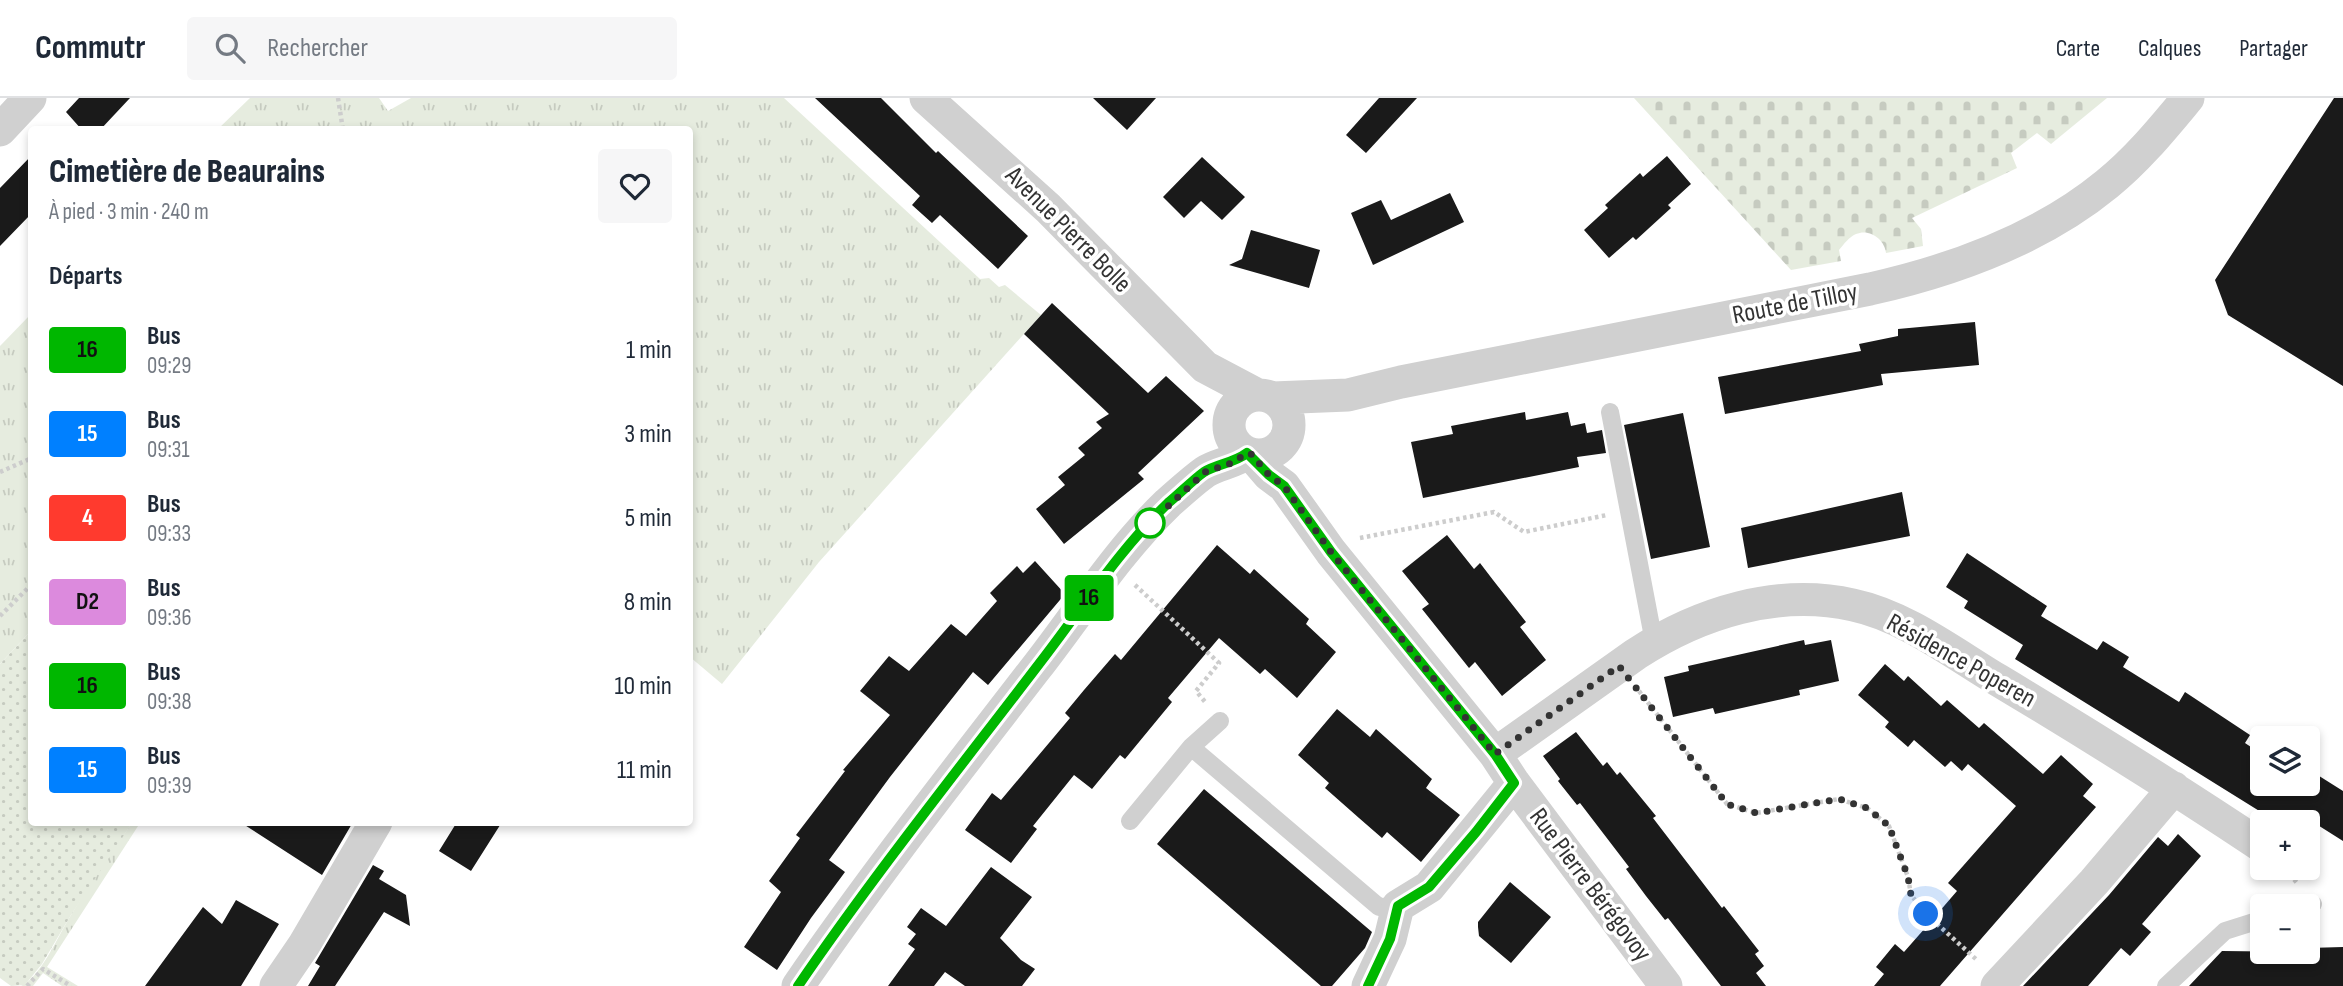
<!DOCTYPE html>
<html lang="fr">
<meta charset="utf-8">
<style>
body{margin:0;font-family:"Sofia Sans Condensed",sans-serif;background:#f6f6f7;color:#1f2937;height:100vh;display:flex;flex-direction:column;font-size:26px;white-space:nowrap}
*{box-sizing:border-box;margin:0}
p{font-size:23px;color:#747a83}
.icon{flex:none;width:38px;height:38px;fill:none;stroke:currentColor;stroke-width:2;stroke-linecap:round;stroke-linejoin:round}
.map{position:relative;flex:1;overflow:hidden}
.drawer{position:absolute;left:28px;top:28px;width:665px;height:700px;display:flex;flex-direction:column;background:#fff;border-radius:7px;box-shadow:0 4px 10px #0003}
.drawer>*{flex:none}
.badge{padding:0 14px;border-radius:5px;font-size:24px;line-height:46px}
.tools{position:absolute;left:2250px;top:628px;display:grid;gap:14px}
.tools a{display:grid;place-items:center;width:70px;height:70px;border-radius:7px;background:#fff;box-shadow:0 4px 10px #0003;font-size:35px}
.you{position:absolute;width:35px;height:35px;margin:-18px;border:5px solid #fff;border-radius:50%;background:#1a73e8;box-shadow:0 0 0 10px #1a73e833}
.map>.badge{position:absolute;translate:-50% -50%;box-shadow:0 0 0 4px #fff}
h2{padding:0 21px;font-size:26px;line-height:63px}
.round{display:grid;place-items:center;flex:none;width:74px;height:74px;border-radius:7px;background:#f6f6f7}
.head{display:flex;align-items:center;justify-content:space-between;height:119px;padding:0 21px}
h1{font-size:33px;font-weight:800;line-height:52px}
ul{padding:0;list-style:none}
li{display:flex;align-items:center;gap:21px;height:84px;padding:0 21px}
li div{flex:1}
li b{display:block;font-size:26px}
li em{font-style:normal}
li .badge{min-width:77px;font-weight:700;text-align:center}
header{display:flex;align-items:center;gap:42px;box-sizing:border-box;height:98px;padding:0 35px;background:#fff;border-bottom:2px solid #e0e1e3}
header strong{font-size:33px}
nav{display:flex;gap:38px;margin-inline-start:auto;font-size:24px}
.search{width:490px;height:63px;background:#f6f6f7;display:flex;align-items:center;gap:18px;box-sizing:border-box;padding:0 24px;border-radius:7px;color:#747a83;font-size:26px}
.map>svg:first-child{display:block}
</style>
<header>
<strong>Commutr</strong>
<div class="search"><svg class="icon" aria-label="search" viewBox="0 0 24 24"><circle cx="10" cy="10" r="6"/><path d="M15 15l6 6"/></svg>Rechercher</div>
<nav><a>Carte</a><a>Calques</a><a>Partager</a></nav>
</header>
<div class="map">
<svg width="2343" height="888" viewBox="0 0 2343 888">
<defs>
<pattern id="grass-tufts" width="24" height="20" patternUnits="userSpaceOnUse" patternTransform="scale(1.75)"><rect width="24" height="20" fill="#e6ecdf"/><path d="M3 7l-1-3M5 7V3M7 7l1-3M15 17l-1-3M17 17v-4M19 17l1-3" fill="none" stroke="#c6cbc0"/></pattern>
<pattern id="cemetery-stones" width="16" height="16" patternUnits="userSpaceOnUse" patternTransform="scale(1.75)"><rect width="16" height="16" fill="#e6ecdf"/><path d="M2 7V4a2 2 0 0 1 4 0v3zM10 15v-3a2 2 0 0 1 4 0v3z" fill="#c6cbc0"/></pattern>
<pattern id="garden-dots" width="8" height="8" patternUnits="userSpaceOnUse" patternTransform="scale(1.75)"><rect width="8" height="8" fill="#e6ecdf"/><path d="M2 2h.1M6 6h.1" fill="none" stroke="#c6cbc0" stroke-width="1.8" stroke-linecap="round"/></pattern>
</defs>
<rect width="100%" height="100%" fill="#fff"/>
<path fill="url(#grass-tufts)" d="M250,0h129l9,13 23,-13h373l196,181 9,-1 10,9 6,-2 36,30 -222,247 -97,122 -32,-27v-527l-472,-1z
M31,216v322l-3,-2 -28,30v-318z
M132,725h8l-93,144 31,19h-16l-19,-13 -10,13h-12c20,-9 38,-52 50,-71 19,-32 40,-62 61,-92z"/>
<path fill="url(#cemetery-stones)" d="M1634,0h473l-56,46 -14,-11 -26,20 6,15 -105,50 9,11 2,17 -37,7c-1,-13 -16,-25 -30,-19 -7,3 -12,10 -17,16l2,11 -50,9z"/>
<path fill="url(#garden-dots)" d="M28,536l4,2v186l100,1 -61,92 -29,49 -17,21 -14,1 -11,-8v-314z"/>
<path fill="#1a1a1a" d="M79,0h51l-30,32h-18l-16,-18z
M815,0h66l55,55 2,-2 90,85 -30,33 -58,-54 -8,8 -20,-18 8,-9z
M1093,0h63l-29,32z
M1379,0h38l-51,55 -20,-18z
M2334,0h9v288l-115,-71 -13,-35z
M32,57v58l-32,33v-58z
M1667,58l24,28 -23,21 3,3 -35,32 -3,-3 -24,21 -25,-28 24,-22 -3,-3 35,-32 3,4z
M1202,59l43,40 -23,23 -21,-19 -17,17 -21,-21z
M1450,95l14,29 -91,43 -22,-52 30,-13 10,20z
M1251,132l69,20 -11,38 -80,-23 13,-6z
M1052,205l96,90 18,-17 38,35 -66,62 6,6 -80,65 -28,-35 29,-24 -7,-8 27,-22 -7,-7 24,-20 -6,-6 13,-8 -85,-80z
M1975,224l4,43 -98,9 2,11 -158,29 -7,-37 143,-26 -2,-7 39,-8v-7z
M1525,314l1,8 42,-8 3,14 14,-3 2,10 15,-3 4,23 -29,4 2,10 -156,31 -12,-56 42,-8 -2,-8z
M1683,315l27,134 -59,12 -27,-134z
M1902,394l8,44 -162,32 -7,-40z
M1447,437l27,34 6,-6 13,17 33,42 -6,5 26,33 -44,36 -27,-34 -6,6 -47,-59 7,-5 -27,-33z
M1217,447l33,29 4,-5 55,50 -3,5 30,28 -39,46 -32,-29 -5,5 -41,-36 -51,60 4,4 -47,57 -5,-4 -28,34 -18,-14 -41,51 4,3 -26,34 -46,-33 27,-37 9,7 69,-82 -5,-5 19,-23 31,-36 6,6z
M1967,455l80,53 -6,10 56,34 6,-9 26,16 -6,10 56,35 6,-10 65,43 -5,8 18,12v29l47,1 6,-11 27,17v50l-38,-24 -1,2 -11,-7 -7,10h-9l-262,-163 8,-14 -59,-37 4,-7 -22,-14z
M1035,463l30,33 -77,91 -15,-13 -83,105 -61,83 16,12 -34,46 -34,52 -33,-23 37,-55 -12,-11 31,-43 -4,-3 49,-64 -2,-1 47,-55 -30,-24 29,-35 20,15 42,-47 15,12 31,-35 -7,-8 27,-27 6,7z
M1804,542l1,5 26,-5 8,41 -40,9 1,5 -85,19 -2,-6 -40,9 -9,-40 25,-6 -1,-5z
M1885,566l19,17 4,-5 33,30 6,-6 32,28 5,-5 59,51 18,-19 32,29 -10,12 13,11 -156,179h-66l10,-12 -8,-7 19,-23 9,8 22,-25 31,-36 -9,-8 68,-77 -48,-42 -6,7 -11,-10 -6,6 -31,-27 -6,7 -23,-20 4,-5 -31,-27z
M1337,611l33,28 6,-8 56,50 -6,9 34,27 -39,47 -34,-30 -5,6 -23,-20 -34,-30 4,-5 -31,-28z
M1576,634l27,34 4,-4 10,13 3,-3 36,44 -3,2 69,90 2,-2 35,45 -4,3 9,12 -8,7 10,13h-45l-53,-68 -3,2 -19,-24 -20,-27 3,-2 -49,-64 -3,2 -19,-24 2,-2 -17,-23z
M1204,691l168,143 -7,16 -33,38h-11l-164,-142z
M240,724h113l-31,53z
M457,724h45l-31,49 -32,-20z
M2178,736l23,22 -59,68 9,8 -21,24 -9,-8 -33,38h-65l86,-91 49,-58 10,9z
M373,767l11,6 -5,8 27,16 4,31 -26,-14 -49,74h-27l12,-20 -5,-3z
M991,769l41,30 -32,41 21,22 14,9 -13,17h-57l-20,-14 -11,14h-46l27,-37 -7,-5 8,-10 -9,-7 14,-19 25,18z
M1510,784l41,35 -40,46 -32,-27 -1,-9v-5z
M236,802l43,24 -38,62h-96l58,-79 19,17z
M2343,849v39h-154l33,-35 86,1v-4z"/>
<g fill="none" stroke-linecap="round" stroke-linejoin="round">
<path stroke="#cdcdcd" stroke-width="4.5" stroke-dasharray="3.5 3.5" stroke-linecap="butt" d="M338,0l5,32
M0,374l32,-14
M1360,440l134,-26 30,20 83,-17
M1135,487l84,78 -23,28 10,12
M0,518l32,-32
M1639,593l88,113 29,9 83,-14 28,9 22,18 19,51 3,18 15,19 51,46
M2285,771l12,14
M27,888l16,-17 28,17"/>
<path stroke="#d0d0d0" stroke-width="18" d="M1610,314l44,230
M1191,649l188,160 19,-1
M1130,723l61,-74 29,-26
M2304,808l9,-2
M2166,888l59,-55 38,-12"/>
<path stroke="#d0d0d0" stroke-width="33" d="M926,0l122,110 157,159 51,27
M0,32l30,-32
M1229 327a30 30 0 1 1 60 0a30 30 0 1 1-60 0Z
M1273,300l75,-3 53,-13 469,-93c85,-19 170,-50 237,-105 31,-25 56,-56 81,-86
M1251,356l18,21 15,11 47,66 164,202 19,29 152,203
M1495,656l141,-100c63,-41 141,-66 217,-49 52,11 100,48 145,75 90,54 178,109 265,167
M276,888l28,-41 72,-123
M798,888c75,-109 157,-213 238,-318 43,-55 81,-116 132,-165 9,-8 27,-24 37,-31 12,-8 29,-9 42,-19
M1368,888l22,-47 8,-33 31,-19 85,-104
M1997,888l97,-104 80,-94"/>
</g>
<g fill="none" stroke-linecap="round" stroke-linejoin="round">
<defs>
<path id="line" d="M798,888c76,-111 160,-216 241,-322 42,-54 79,-113 129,-161 10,-8 26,-24 36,-31 13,-8 30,-9 43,-19l22,22 15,11 47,66 164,202 19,29 -38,49 -47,55 -31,19 -8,33 -22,47"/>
</defs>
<use href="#line" stroke="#fff" stroke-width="16"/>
<use href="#line" stroke="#00b700" stroke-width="10"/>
<path stroke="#333" stroke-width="7" stroke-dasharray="0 12.6" d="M1150,425l55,-51 27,-9 15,-10 4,1 18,21 15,11 47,66 164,202 124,-88 108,138 29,9 83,-14 28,9 22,18 19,51 3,18 15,19"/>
</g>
<circle fill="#fff" stroke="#00b700" stroke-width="3.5" cx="1150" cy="425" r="14"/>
<g text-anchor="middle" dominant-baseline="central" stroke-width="7" stroke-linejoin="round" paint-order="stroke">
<g font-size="26" fill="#333" stroke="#fff">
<text transform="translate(1068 132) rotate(45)">Avenue Pierre Bolle</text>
<text transform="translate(1795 206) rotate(-11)">Route de Tilloy</text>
<text transform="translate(1961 563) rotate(29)">Résidence Poperen</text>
<text transform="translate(1590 787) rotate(53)">Rue Pierre Bérégovoy</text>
</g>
</g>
</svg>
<div class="tools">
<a><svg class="icon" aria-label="layers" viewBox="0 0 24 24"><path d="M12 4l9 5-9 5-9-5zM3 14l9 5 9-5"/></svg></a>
<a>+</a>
<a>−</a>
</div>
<div class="you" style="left:1926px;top:816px"></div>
<b class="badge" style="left:1089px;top:500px;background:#00b700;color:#111">16</b>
<section class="drawer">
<div class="head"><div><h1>Cimetière de Beaurains</h1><p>À pied · 3 min · 240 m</p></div><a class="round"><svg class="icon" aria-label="heart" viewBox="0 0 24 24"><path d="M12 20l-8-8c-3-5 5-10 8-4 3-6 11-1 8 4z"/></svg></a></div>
<h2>Départs</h2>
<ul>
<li><span class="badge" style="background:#00b700;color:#111">16</span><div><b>Bus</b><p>09:29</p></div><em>1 min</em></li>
<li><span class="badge" style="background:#0080ff;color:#fff">15</span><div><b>Bus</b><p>09:31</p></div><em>3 min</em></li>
<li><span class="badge" style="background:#ff3a2e;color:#fff">4</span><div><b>Bus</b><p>09:33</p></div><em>5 min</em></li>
<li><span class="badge" style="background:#dc8add;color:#111">D2</span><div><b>Bus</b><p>09:36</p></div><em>8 min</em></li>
<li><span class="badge" style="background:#00b700;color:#111">16</span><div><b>Bus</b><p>09:38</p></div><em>10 min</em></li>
<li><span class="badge" style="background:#0080ff;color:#fff">15</span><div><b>Bus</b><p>09:39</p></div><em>11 min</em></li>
</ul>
</section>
</div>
